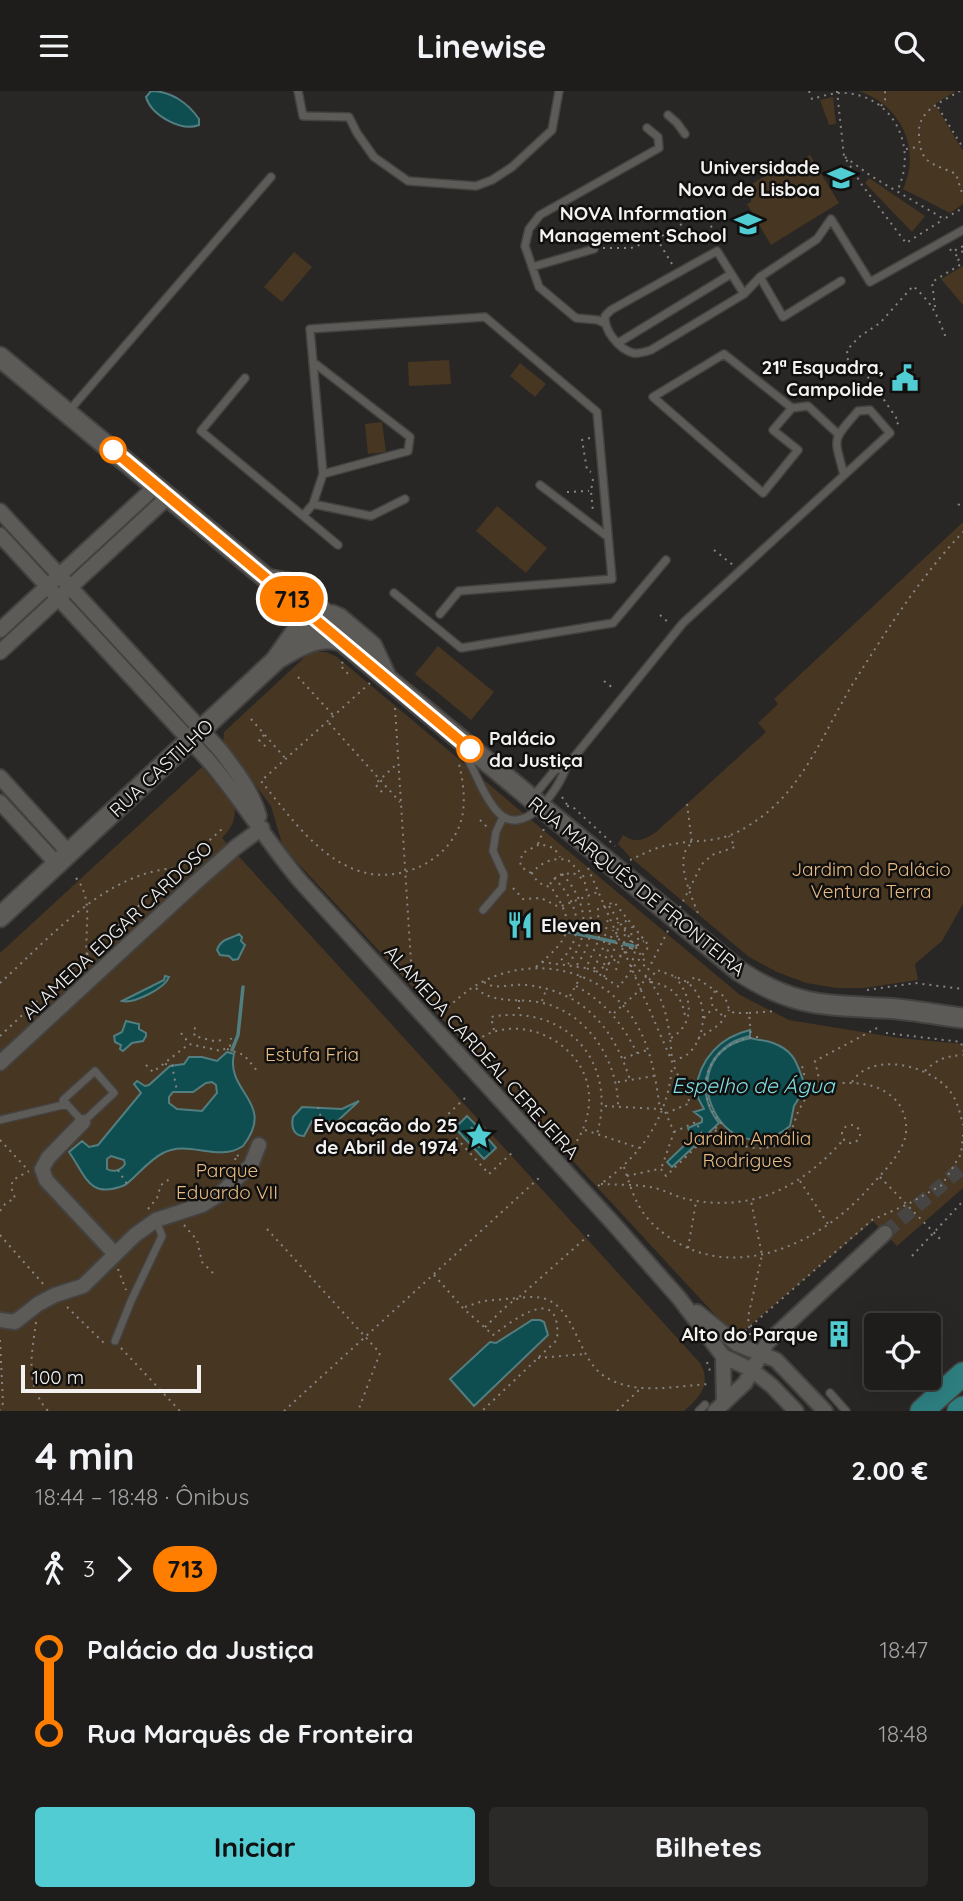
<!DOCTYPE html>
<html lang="pt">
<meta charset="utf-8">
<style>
body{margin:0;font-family:Quicksand,sans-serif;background:#2c2a29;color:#f1f3f6;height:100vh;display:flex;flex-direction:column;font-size:26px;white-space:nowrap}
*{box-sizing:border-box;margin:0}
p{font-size:23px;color:#a1a2a3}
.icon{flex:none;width:38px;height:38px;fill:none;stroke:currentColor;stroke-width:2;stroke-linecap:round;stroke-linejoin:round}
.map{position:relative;height:1320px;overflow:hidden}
.panel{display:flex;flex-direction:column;background:#1f1d1c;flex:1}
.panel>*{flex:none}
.badge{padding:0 14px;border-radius:23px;font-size:24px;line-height:46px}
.tools{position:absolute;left:864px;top:1222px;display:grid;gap:14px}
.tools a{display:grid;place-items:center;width:77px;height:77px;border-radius:7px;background:#1f1d1c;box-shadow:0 7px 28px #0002,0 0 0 2px #3c3b3b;font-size:35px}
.scale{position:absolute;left:21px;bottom:18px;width:180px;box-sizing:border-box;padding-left:7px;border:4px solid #f4f2f0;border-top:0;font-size:19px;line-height:24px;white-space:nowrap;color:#f4f2f0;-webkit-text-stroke:5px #11100f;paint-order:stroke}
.map>.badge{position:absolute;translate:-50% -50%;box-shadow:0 0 0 4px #fff}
.legs{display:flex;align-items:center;gap:10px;height:77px;padding:0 35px;font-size:23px}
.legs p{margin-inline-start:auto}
.summary{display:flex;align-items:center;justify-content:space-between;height:119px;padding:0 35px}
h1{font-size:38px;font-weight:700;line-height:52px}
.primary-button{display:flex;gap:14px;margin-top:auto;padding:14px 35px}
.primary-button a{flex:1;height:80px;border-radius:7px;background:#51ccd2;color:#111;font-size:28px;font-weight:700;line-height:80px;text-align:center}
.primary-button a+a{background:#2c2a29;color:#f1f3f6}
ul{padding:0 35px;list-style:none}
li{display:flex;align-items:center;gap:24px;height:84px;font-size:26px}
li i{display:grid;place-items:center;width:10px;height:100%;margin:0 9px;background:currentColor}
li i::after{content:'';width:18px;height:18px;margin:-9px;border:5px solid;border-radius:50%;background:#1f1d1c}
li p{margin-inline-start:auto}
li:first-child i{background:linear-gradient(#0000 50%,currentColor 0)}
li:last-child i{background:linear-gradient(currentColor 50%,#0000 0)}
header{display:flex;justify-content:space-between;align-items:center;height:91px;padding:0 35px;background:#1f1d1c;font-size:32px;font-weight:700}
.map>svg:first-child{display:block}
</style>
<header><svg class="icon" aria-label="menu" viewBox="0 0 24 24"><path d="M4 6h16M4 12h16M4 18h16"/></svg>Linewise<svg class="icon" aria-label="search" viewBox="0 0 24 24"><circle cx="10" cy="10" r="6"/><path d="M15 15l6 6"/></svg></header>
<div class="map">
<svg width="963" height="1320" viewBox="0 0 963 1320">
<rect width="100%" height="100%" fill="#292725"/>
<path fill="#463622" d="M859,0h97l-21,13 28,47v53l-13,9 -47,-24c19,-41 -3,-84 -44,-98z
M833,6l3,27 -7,1 -9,-25z
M810,64l29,48 -68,42 -24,-41 4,-2v-5l-4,-1 -4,3 -4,-7 32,-20 4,5z
M869,87l56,38 -13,16 -47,-49z
M294,161l18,15 -30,35 -18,-15z
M963,175v39l-22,-26z
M449,269l2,24 -42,2 -1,-24z
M520,272l26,21 -11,13 -25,-21z
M382,331l4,30 -18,2 -3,-30z
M497,415l50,42 -21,25 -50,-42z
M963,431v382l-21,37 -27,23 3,16 -54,8h-27l-31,-5 -29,-11 -28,-15 -119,-100 -12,-13 5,-9c12,9 22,5 33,-3l110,-100 -8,-9 20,-19 -4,-5z
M438,555l56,46 -23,28 -56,-46z
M316,561h10l11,5 403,338 49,25 110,18 64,6v144l-66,58 -24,-25 -126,107 -7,5 -10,-2 -447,-484 -12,-41 -48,-64 1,-10 84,-78z
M202,676l33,40c0,15 -3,20 -13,31l478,525c12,21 0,34 -16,48h-684v-458z"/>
<path fill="#0e4d50" stroke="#537e80" stroke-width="2" fill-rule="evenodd" d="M151,0c20,0 37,12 48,28v6c-18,7 -48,-10 -53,-28z
M239,843l3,3 -1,4 4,4 -7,14 -5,1 -4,-4 -9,-1 -3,-5c4,-12 14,-11 22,-16z
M165,885l4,1c-4,11 -35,27 -47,24l42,-21z
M126,930l13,3v5l7,4v3l-3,5 -11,2 -9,8 -3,-2 1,-4 -6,-3 -1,-6 8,-4z
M750,939v6c-41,8 -59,53 -31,87l-47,44 -5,-5 25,-24 -4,-10 14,-6v-4l-8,-6 10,-3c-3,-6 -8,-12 -8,-20 4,-30 24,-52 54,-59z
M751,947c5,2 14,2 22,5 25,9 24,25 33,44l-12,19 -4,20c-66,55 -126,-71 -39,-88z
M227,961l7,2c-9,39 43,48 9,92 -25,17 -54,-7 -80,7 -14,7 -26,23 -38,32 -36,15 -39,-9 -56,-33l13,-11 7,6 9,-2 43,-52 -7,-9 3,-3 8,5 4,-1 21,-19 14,-2 5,-7h13l15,4zM212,991l4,3 1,8 -15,18 -25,-2 -8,-6v-6l4,-5h20l13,-9zM111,1065l13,4 1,4c-4,6 -11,9 -18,5v-10z
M359,1010l-29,27 -1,-6 -17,-1 -8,15c-11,0 -13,-10 -11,-19l9,-10 40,2z
M467,1025l14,14 -4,4 -6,-7 4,8 -8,2 9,-1 3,12v-9l5,6 1,-2 -5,-6 3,-4 13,15 -12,11 -29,-31z
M532,1229h8l4,2 4,13 -74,71 -24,-27 40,-37 6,1z"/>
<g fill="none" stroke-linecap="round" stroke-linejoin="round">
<path stroke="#537e80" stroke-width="3.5" d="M569,841l46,10
M624,853l9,2
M232,959l6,-15 5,-48"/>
<path stroke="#474543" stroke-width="14" stroke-dasharray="14 7" stroke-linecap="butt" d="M885,1142l78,-66"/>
<defs>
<path id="lane" d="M298,0l5,25 46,1 8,16 17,24 34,24 68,5 16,-6 20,-13 40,-37 7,-39
M668,24l9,8 8,11
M532,176l62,-18
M841,190l-58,36 -23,-40 57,-38 14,-20 39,63 93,-52
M744,203l-27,-43 -106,59 -6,6c-1,15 14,33 28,37 6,1 12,-1 18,-3l93,-56 16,-17
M604,232l-6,-3 -22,-2 -37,-31 -14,-41 4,-17 11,-14 119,-67 -1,-11 -11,-9
M618,252l113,-69
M313,271l97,75 -2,14 -85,23
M245,287l-44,53 137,114
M792,317l-68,-54 -71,43 110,96 35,-43 -25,-20 19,-22 16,-2 30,28
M68,321l203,-235
M540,394l68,52
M313,413l58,12 34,-17
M303,425l10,-12 10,-30 -13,-145 175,-12 112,95 15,167 -153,12 -19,23
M265,481l27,5 42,36
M394,502l67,55 152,-25 53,-63
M464,661c11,18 18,42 32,58 26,32 63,-20 70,-43l117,-144 207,-190 -20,-23 -12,1c-27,31 -24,25 -14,64
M531,708l24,-29 11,-3
M483,819l19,-22 2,-13 -11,-24 3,-19 7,-15
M95,980l19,22 -31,29 -20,-22z
M0,1029l67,-16
M115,1250l16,-40 31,-65 -6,-16
M830,1302l16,18
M699,1320l6,-6"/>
<path id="street" d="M0,420l220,239c16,21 32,41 39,66
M0,444l209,226c33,39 59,82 92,121l311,340 67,76 44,58 29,14 20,16 24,25
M0,539l156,-144
M0,561l169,-156
M0,686l69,76
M0,711l57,62
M0,972l194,-179 42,-37 26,-19
M83,1031l-35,36 -6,11 4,11 69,74
M697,1221l40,32 39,16 49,51
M0,1229l15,2 23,-18 17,-9 28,-9 52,-51 21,-15 46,-15 18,-11 31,-29 8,-20
M723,1265l1,47
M715,1320l30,-28 22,-40 118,-110"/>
<path id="secondary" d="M0,266l739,614c53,35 83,34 144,37 26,1 53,7 80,10
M279,567c18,-11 44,-26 64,-16
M0,826l275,-256 22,-31 35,-15 7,3 33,28 13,28"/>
<path id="primary" d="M922,1320l41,-37
M959,1320l4,-3"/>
</defs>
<use href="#lane" stroke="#444240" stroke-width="10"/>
<use href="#street" stroke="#444240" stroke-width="18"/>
<use href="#secondary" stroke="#444240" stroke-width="23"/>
<use href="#primary" stroke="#444240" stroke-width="26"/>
<path stroke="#878583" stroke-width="2" stroke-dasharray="2 5" stroke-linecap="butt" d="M809,0l3,8c11,-3 22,-7 33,-6 50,3 73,56 52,98
M837,0l7,65 18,29 44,58 38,-24
M960,0c-18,11 -43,19 -41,44 1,30 14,28 37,39l7,22
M881,15l4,-6v-9
M938,16l25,41
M906,58l12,-2
M845,66l26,19 73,43 19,-11
M603,157h28l25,-9
M950,158l2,3 11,-6
M963,160l-8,5 3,4 5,-3
M672,173l-15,-25 45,-27 19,30
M935,216l-3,-25 31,-19
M897,333l2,-2 -29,-43 -22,-18 -1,-11 12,-13 21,-14 33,-37c19,17 24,28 33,52
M590,347l-8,2 5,30 4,2
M593,388l-2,12 2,21
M567,401l22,-1
M958,413l5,3
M714,459l19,15
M660,524l9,8
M343,571l-3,3 8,9
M298,586l35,38
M604,590l10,8
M370,592l-109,98c27,33 56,76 98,90 42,14 97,-12 104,-59 2,-15 0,-32 -4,-48
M395,617l17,270
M251,628l34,39
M329,632l71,79
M264,644l-5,5 7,7
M382,701l-7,-8 22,-20
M562,706l6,9
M687,713l5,39c-20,14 0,54 7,73
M567,715l6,1 42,39
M480,729l7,7
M538,753l6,-15
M630,769c11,-5 22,-11 34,-14 35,-9 53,1 87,-22 55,-34 74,-98 108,-150 31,-49 64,-100 104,-142
M588,777l102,235 -23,10
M531,782l-10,-6 -1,-6 3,-8 17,-9 14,4 6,9
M562,783c25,26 30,61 6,90
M76,787c20,24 6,57 12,85
M554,787c25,24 33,59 5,84
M550,793l8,-9 15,-2 10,6
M513,797l10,11 18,-1 18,9 39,-15
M609,815l37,57 -11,13
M630,858l2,-22
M542,871l44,6 13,-29 -1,-30 16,-7 35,44 -30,41 -23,-15 -10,-4
M577,874c15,-22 17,-42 10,-67
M604,874l9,-35
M536,876c34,-29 42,-40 15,-80 -9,-2 -14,-4 -19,-14 9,-11 22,-16 36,-13l15,15 5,21
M631,876l8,-32
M594,878l9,-21 5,-30
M616,879l8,-26 2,-26
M596,881l48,-31
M645,885c22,22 25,55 27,84
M604,886l13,-35 1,-20
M649,889l8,-10c10,4 22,7 31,13 21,16 19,54 0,71 -4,3 -11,5 -15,8
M484,891c11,9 28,1 42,3 57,6 88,43 104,95
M651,891c21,4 31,14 34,34
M0,892c50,-45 107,-113 179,-115l43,-39
M687,892l8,-6 30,20 4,12 5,4h15l2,23
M576,895c29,16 46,37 61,67
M476,897c17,16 39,10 62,14 48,8 80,58 80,104
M867,899l48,-7 48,6
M715,900l-4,8 2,9 7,4 3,6
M570,905l11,-20
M519,909v12
M542,910l4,-11
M443,921c12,-11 27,-25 43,-32 55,-26 123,-8 152,47 14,25 18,54 22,82h4l10,23 -13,37
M614,922l26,-23 8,-20
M749,922l26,-2
M704,927l8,-9
M194,937l2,1 -2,7 20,5 8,-1
M494,939l-3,-13c74,-14 127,44 106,117
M181,942l8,10
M886,942l75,9 2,9
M0,945l178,-167
M671,947c25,-15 21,-42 4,-61
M698,948l22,-15 9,-14
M471,954c44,-40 122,-1 118,58 -1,19 -9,35 -20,50
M227,958l17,6 15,18
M624,967l23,-8
M165,973l7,1 5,26
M146,974l7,7 36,-28 32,7 9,-5 1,-8
M925,980c12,-12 21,-15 38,-16
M618,991l36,-6
M852,991c20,-31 77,-17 97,8 8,9 11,23 14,35
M820,992l-5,-22 62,-33
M465,1007l-24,23 48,53 25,-23
M605,1015l54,3
M318,1016l4,14
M842 1043a9 9 0 1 1 18 0a9 9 0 1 1-18 0Z
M585,1039l54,18
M715,1039c16,15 48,26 68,11 9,-7 11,-19 15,-29 4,-9 11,-16 11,-25
M674,1041l22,-10 8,16
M0,1049l28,30
M235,1069l2,-6 2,4
M624,1076c5,15 9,30 18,44 8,12 19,21 31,29 66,42 148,2 195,-51 13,-15 31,-31 37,-51 4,-15 -2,-34 -15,-43 -23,-18 -56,-11 -83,-9l-5,-20
M661,1078l5,7 55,-53c-33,-35 -9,-84 37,-86
M118,1079l9,14
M627,1085l32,-7
M880,1086l63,65
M800,1090l28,43
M601,1093c17,1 37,0 54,4 12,3 23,10 36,12 64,12 112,-14 153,-61
M598,1095c43,-30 70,-68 74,-120
M148,1118l9,-11 4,-13 10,-7
M0,1120l5,-7 10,-6 -4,-11 2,-7 16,-9
M184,1134l13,15 5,22 14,14
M267,1138l113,124 -22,58
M0,1144l45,51
M688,1157l8,-46
M912,1165l51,-55
M118,1178l8,21
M434,1184l29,33 30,27c22,-16 69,-53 64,5l-75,71
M67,1216l38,37
M465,1216l18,-6 35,-3 71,-63
M36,1231c-4,32 -12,62 12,89
M485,1236c9,-8 20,-22 32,-28 4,-2 11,-2 16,-2 45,0 41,65 76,82 30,16 66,7 100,5
M745,1240l127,-111 36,-16 34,-19 19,-31 2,-19
M750,1244l-2,-18 14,-62 -11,-54
M0,1249l3,63 -3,7
M121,1257l59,63
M538,1267l47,-4
M707,1271l3,9
M284,1320l255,-233
M617,1320l22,-21"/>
<use href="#lane" stroke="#5d5b58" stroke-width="7"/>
<use href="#street" stroke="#5d5b58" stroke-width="14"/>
<use href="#secondary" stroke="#5d5b58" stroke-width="19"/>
<use href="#primary" stroke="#2e7f81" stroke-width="23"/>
<path stroke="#878583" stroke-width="2" stroke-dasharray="2 5" stroke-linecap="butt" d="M648,879l54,-106 10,-9 23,-8 -6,-11"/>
</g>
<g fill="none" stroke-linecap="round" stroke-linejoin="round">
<defs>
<path id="line-1" d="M113,359l357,299"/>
</defs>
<use href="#line-1" stroke="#fff" stroke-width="16"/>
<use href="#line-1" stroke="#ff7e00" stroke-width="10"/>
</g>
<defs>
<symbol id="university-bare" viewBox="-9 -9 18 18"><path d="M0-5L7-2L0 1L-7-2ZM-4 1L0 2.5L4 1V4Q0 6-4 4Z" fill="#51ccd2" stroke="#11100f" stroke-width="2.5" paint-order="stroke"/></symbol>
<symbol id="civic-bare" viewBox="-9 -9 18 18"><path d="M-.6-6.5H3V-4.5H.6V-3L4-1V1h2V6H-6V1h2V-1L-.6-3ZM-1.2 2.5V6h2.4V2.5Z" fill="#51ccd2" stroke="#11100f" stroke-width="2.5" paint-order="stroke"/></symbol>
<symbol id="restaurant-bare" viewBox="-9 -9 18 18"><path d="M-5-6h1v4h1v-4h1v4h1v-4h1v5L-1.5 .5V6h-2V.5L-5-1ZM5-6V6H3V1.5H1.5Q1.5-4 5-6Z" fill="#51ccd2" stroke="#11100f" stroke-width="2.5" paint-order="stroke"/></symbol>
<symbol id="sight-bare" viewBox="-9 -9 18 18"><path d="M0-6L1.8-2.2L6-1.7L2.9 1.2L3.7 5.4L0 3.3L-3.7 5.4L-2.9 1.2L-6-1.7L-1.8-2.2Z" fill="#51ccd2" stroke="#11100f" stroke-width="2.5" paint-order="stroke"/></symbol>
<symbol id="building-bare" viewBox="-9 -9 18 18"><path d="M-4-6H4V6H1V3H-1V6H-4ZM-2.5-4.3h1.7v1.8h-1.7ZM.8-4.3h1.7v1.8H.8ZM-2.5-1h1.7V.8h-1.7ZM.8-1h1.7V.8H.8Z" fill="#51ccd2" stroke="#11100f" stroke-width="2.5" paint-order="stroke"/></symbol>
</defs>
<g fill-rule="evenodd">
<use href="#university-bare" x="822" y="68" width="38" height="38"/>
<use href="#university-bare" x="729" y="114" width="38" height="38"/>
<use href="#civic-bare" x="886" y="268" width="38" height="38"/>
<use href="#restaurant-bare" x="501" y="815" width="38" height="38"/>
<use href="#sight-bare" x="460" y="1026" width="38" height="38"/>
<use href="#building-bare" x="820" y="1224" width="38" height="38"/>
</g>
<g fill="#fff" stroke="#ff7e00" stroke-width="3.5">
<circle cx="113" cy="359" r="12"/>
<circle cx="470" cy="658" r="12"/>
</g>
<g text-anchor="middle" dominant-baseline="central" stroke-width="5" stroke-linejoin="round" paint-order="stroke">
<g font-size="19" font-weight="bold" fill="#f4f2f0" stroke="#11100f" text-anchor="end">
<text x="820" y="76">Universidade<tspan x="820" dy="22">Nova de Lisboa</tspan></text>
<text x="727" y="122">NOVA Information<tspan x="727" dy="22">Management School</tspan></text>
<text x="884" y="276">21ª Esquadra,<tspan x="884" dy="22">Campolide</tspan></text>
<text x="541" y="834" text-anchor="start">Eleven</text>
<text x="458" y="1034">Evocação do 25<tspan x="458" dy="22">de Abril de 1974</tspan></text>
<text x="818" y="1243">Alto do Parque</text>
</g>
<g font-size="19" font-weight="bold" fill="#f4f2f0" stroke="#11100f" text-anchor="start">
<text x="489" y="647">Palácio<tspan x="489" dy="22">da Justiça</tspan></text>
</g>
<g font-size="19" fill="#f4f2f0" stroke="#11100f">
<text transform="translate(161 677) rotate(-43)">RUA CASTILHO</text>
<text transform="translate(637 795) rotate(39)">RUA MARQUÊS DE FRONTEIRA</text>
<text transform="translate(117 839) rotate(-43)">ALAMEDA EDGAR CARDOSO</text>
<text transform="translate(482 961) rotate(48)">ALAMEDA CARDEAL CEREJEIRA</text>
</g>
<g font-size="19" fill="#e9bc83" stroke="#11100f">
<text x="871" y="778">Jardim do Palácio<tspan x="871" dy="22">Ventura Terra</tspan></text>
<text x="312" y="963">Estufa Fria</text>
<text x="747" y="1047">Jardim Amália<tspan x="747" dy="22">Rodrigues</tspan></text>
<text x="227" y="1079">Parque<tspan x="227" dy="22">Eduardo VII</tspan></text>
</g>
<g font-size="21" font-style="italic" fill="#7fdee3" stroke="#11100f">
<text x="753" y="994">Espelho de Água</text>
</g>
</g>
</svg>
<div class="tools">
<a><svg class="icon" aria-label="locate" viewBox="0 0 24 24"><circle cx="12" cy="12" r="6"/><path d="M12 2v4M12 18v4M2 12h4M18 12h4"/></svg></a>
</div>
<div class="scale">100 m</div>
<b class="badge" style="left:292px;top:508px;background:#ff7e00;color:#111">713</b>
</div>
<section class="panel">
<div class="summary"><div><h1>4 min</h1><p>18:44 – 18:48 · Ônibus</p></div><b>2.00 €</b></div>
<div class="legs"><svg class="icon" aria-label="walk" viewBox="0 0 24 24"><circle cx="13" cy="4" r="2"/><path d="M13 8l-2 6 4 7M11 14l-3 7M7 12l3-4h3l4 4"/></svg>3<svg class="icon" aria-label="forward" viewBox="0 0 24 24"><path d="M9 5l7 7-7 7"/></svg><b class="badge" style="background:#ff7e00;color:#111">713</b></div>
<ul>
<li><i style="color:#ff7e00"></i><b>Palácio da Justiça</b><p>18:47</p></li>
<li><i style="color:#ff7e00"></i><b>Rua Marquês de Fronteira</b><p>18:48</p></li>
</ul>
<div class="primary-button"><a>Iniciar</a><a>Bilhetes</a></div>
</section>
